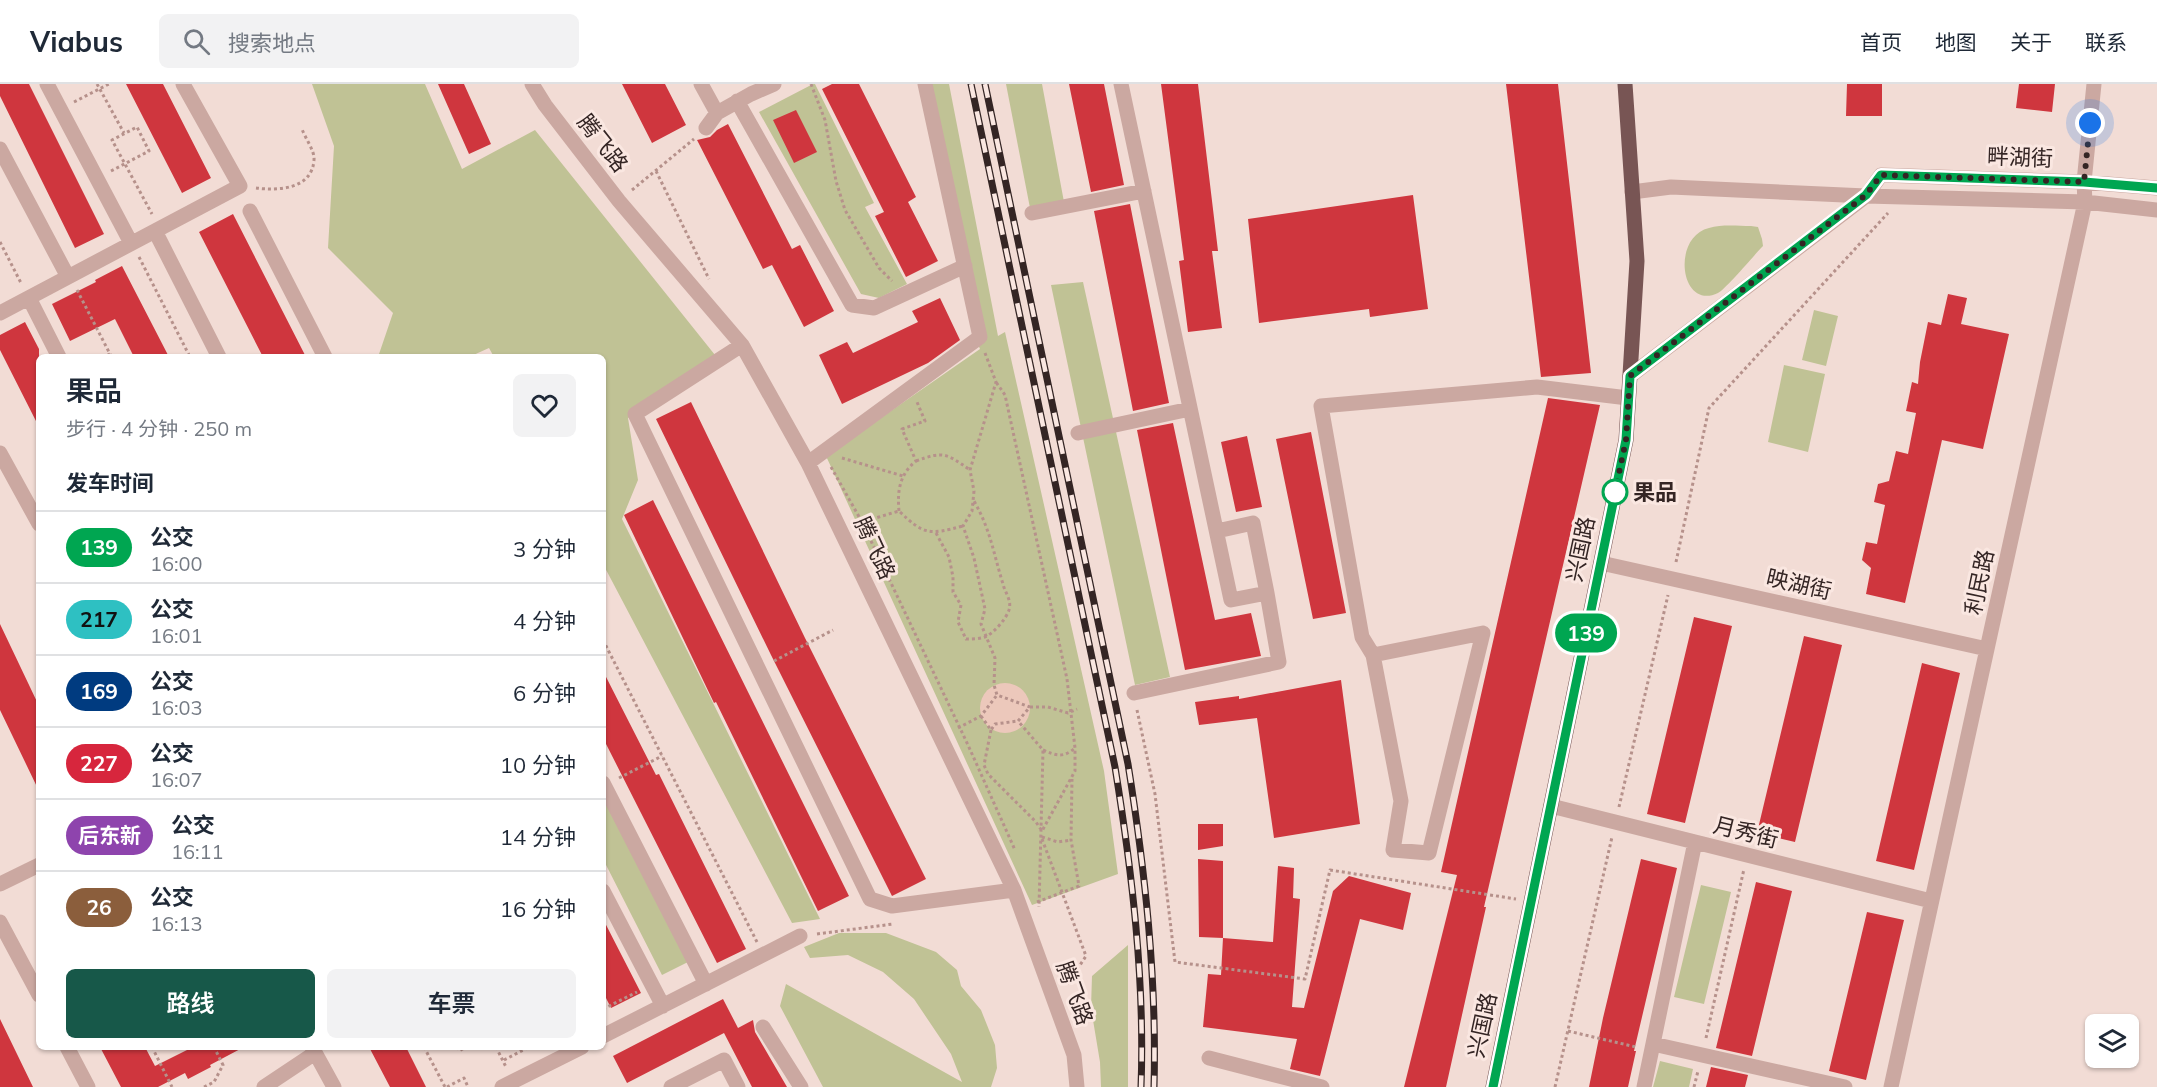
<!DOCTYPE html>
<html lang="zh">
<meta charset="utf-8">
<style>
body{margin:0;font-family:Mulish,"Noto Sans SC",sans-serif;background:#f2f2f3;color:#1f2937;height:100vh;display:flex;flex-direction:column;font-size:22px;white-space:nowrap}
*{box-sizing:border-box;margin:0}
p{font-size:20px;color:#747a83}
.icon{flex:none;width:33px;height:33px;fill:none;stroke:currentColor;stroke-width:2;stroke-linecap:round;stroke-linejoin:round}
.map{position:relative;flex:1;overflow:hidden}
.drawer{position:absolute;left:36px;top:270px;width:570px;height:696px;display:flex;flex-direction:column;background:#fff;border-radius:9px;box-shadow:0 2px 4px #0004}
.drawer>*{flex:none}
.badge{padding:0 12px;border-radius:20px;font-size:21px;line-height:39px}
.controls{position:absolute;left:2085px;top:930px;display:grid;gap:12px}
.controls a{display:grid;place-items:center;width:54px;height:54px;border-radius:9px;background:#fff;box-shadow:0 2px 4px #0004;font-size:30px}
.you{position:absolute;width:30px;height:30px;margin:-15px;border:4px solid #fff;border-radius:50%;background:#1a73e8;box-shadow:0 0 0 9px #1a73e833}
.map>.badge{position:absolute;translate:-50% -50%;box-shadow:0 0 0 3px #fff}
h2{padding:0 30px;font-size:22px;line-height:54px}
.round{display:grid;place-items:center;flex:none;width:63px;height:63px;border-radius:9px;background:#f2f2f3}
.headline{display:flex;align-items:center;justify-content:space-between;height:102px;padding:0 30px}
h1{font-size:28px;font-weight:600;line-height:45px}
.cta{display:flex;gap:12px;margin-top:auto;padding:12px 30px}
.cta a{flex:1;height:69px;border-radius:9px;background:#175849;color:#fff;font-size:24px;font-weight:600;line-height:69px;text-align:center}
.cta a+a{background:#f2f2f3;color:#1f2937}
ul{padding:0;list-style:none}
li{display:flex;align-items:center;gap:18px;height:72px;padding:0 30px;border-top:2px solid #e0e1e3}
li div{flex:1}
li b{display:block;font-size:22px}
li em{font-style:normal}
li .badge{min-width:66px;font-weight:700;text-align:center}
header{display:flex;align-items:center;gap:36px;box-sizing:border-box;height:84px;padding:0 30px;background:#fff;border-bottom:2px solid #e0e1e3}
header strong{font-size:28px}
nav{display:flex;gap:33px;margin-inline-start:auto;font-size:21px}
.search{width:420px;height:54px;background:#f2f2f3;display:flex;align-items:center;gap:15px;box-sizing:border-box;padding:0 21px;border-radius:9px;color:#747a83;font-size:22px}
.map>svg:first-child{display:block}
</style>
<header>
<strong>Viabus</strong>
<div class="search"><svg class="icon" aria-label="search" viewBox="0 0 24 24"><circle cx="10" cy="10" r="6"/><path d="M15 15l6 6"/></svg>搜索地点</div>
<nav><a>首页</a><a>地图</a><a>关于</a><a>联系</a></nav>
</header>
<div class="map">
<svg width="2157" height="1003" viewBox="0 0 2157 1003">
<rect width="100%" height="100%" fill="#f2dcd5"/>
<path fill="#c0c295" d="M312,0h113l37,85 73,-39 180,225 -87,63 10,62 -16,39 198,400 -28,4 -189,-359v-207h-109l-5,-9 -20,9h-91l15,-44 -65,-65 6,-102z
M813,0h2l59,119 -9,4 42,77 -28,14 -18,-4 -102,-182z
M926,0h23l49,252 7,-4 99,439 14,103 -86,31 -206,-449 154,-107 -7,-16z
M1006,0h36l22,118 -34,6z
M1751,142l7,1 4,12 1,7c-8,8 -38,44 -45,47 -38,18 -47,-56 -9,-65 13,-4 29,-2 42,-2z
M1083,198l87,395 -35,8 -84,-400z
M1814,226l24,6 -12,50 -24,-6z
M1784,281l41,9 -17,78 -40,-10z
M603,713l85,165 -26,13 -59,-116z
M1701,801l30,7 -27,112 -30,-7z
M839,849h47l50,19 21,18 4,16 20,24 14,35 2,23 -6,19h-168l-43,-81 6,-22 176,98 -11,-28 -37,-55 -31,-27 -35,-17 -38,3 -6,-11z
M1128,861v142h-27l-1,-25 -9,-54 1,-32z
M1660,977l33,8 -4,18h-36z"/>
<path fill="#ecc8bb" d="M980 624a25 25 0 1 1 50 0a25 25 0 1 1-50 0Z"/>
<path fill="#cf363e" d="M0,0h29l75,150 -29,14 -75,-152z
M126,0h37l48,94 -29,15z
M438,0h26l27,60 -22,10z
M622,0h43l21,41 -34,18z
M832,0h27l57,113 -8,5 30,59 -32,16 -31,-61 9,-4 -62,-123z
M1069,0h35l20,101 -33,7z
M1161,0h37l20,167h-6l10,77 -34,4 -9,-71 5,-1z
M1506,0h52l33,289 -50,4z
M1847,0h35v32h-36z
M2019,0h36l-3,28 -36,-4z
M796,26l21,42 -23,11 -21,-43z
M728,40l64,125 8,-4 34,66 -30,16 -32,-62 -9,4 -66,-129 13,-3 7,-7z
M1413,111l15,114 -58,8 -1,-8 -110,14 -11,-104z
M1130,120l39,199 -36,8 -39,-200z
M233,130l73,143h-43l-64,-125z
M122,182l47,91h-35l-19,-38 -45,22 -18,-37 44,-22 -1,-2z
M1948,210l19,4 -6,26 48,10 -26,115 -41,-9 -37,163 -39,-9 5,-26 -9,-8 4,-18 11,2 8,-39 -11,-3 4,-18 11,-3 7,-30 12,3 8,-41 -10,-2 6,-29 6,2 2,-22 8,-40 13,3z
M940,214l20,42 -32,23 -86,41 -23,-49 28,-13 6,11 65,-31 -6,-11z
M25,238l14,27v78l-39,-77v-15z
M1548,314l52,7 -116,502h2l-40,180h-42l53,-212 -16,-3z
M691,318l114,236 121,241 -34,17 -121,-241 -115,-236z
M1173,339l42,197 36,-7 10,43 -76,14 -48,-240z
M1311,348l35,181 -33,6 -37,-180z
M1247,352l15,71 -26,5 -15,-70z
M653,416l196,396 -31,15 -102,-209 -2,1 -90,-188z
M1694,533l38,9 -47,197 -38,-9z
M0,540l39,82v85l-39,-81z
M1804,552l38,9 -47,197 -38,-9z
M1922,579l38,10 -46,197 -38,-9z
M603,587l53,104 3,-1 87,175 -29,14 -114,-225z
M1341,596l19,144 -86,14 -17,-120 -58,7 -4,-23 44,-6v3z
M1198,740h25v22l-25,4z
M1198,775l25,2v77l-24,-1z
M1641,775l36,9 -43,183h2l-8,36h-39l14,-69z
M1278,782l16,2 -1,30 7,1 -8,108 12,1 29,-117 16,-15 62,17 -8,37 -43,-11 -40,157 -30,-7 7,-30 -94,-12 5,-53 13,1 2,-37 50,4z
M1756,798l36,9 -40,165 -36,-8z
M1867,828l37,8 -38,160 -37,-9z
M603,835l38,74 -30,15 -8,-16z
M723,915l15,29 15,-8 2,12 32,55h-35l-28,-54 -97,50 -14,-27z
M0,935l33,68h-33z
M100,963h45l10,19 38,-19h51l-34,18 1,2 -23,12 -3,-6 -27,14h-37z
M369,963h37l20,40h-36z
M1711,983l37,8 -3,12h-39z"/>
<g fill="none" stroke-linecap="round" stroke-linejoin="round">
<path stroke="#b6918b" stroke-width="3" stroke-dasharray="3 3" stroke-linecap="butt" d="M97,0l27,49
M811,0l14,36 11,61 9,29 34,58 13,13
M74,18l35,-18
M111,87l38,-20 -12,-24 -25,13 40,74
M656,87l53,108
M256,104c23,3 56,1 58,-28 1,-9 -9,-22 -12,-31
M632,106l62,-51
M0,158l21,41
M139,173l51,100
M77,206l33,64 -6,3
M985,269l11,29 -26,88 4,21 -2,20 -9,15 11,32 11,51 -4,15 14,34 -1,27 3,10 33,12 -12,14 25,29 -4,157
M842,374l61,18
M916,377c27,-10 30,-8 54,9
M831,383l31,55 106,223 47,105
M899,427c-2,-21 1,-37 17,-50l-14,-32 23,-8 -8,-19
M855,442l7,-4 37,-11c25,24 30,24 64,15
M936,449l13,24 4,20v15l8,13 -3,17 8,17c6,0 13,0 19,-2 9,-4 21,-18 24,-27 3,-10 -4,-17 -6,-26 -10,-32 -12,-53 -29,-83
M1676,478l33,-154 179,-195
M603,556l154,302
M774,577l59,-31
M1030,623h18l20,6 9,-4
M1137,626l18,84 20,168 130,17 25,-109 186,29
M981,632l10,14 4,-6 23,-3
M958,644l23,-12 16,-21
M991,646l-7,35 4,9 48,48 6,9 33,-60v-23l-8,-69 -62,-284 -9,-13
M1043,666c14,6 20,8 32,-2
M619,694l43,-22
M1619,723l49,-212
M1042,753l16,5 13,-2
M1042,755l44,117 -20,30
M1037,818l42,-16 -8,-46 1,-61
M817,850l76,-10
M603,925l34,-17
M1568,947l68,16
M1706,954l38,-169
M152,963l20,40
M424,963l21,40
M457,963l2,4 7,-4
M496,963l10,20
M504,976l25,-13
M204,1003l10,-5 9,-17 -9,-18
M447,1003l17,-9 4,9
M1555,1003l57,-250
M1694,1003l4,-16"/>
<path stroke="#cba8a1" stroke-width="15" d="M47,0l84,159
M532,0l13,21 74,96 123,144 66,118 206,427 60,165 3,32
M701,0l16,29
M1121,0l110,516 36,-7 12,69 -145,31
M737,17l115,204 22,3 91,-42
M706,44l11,-15 34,-19 23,-10
M0,65l68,128
M1632,108l39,-5 195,9 219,6 72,8
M250,127l75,146
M1032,129l112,-22
M155,147l64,126
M29,214l30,59
M0,229l240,-127 -57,-102
M742,261l-107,69 235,485 22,7 122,-16
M1630,292l236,-180 15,-21 203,7 73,6
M1078,349l112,-24
M0,369l39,71
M808,379l172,-126 -55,-253
M1217,447l36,-8 14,70
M1601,479l386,86
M1373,571l28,146 -8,49 36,3 54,-220 -110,22 -11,-18 -41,-231 216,-19 91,11
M603,699l103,201
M1551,722l380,95
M0,800l39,-19
M603,807l60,115
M0,838l39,73
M763,943l38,60
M603,952l197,-100
M1653,960l192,43
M67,963l21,40
M312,963l22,40
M1209,974l113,29
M264,1003l51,-34
M502,1003l80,-40
M671,1003l53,-27 14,27
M1644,1003l51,-245
M1891,1003l194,-885 -1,-20 10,-98"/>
<path stroke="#785554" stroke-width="15" d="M1493,1003l133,-647 11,-179 -12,-177"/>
<defs>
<path id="rail" d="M971,0l144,683c17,105 30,213 26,320
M985,0l143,680c17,107 29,214 26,323"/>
</defs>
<use href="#rail" stroke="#342524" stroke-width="7"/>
<use href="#rail" stroke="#fae7e1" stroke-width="4.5" stroke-dasharray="14" stroke-linecap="butt"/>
</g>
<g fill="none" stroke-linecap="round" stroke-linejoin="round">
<defs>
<path id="line" d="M1493,1003l133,-647 4,-64 236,-181 15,-20 203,7 73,6"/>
</defs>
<use href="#line" stroke="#fff" stroke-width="14"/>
<use href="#line" stroke="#00a651" stroke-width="9"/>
<path stroke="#342524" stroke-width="6" stroke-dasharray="0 10.8" d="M1615,408l11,-52 4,-64 236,-181 15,-20 203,7 6,-59"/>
</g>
<circle fill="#fff" stroke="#00a651" stroke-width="3" cx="1615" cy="408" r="12"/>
<g text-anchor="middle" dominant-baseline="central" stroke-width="6" stroke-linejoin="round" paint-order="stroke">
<g font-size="22" fill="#342524" stroke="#fae7e1">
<text transform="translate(603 59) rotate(52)">腾飞路</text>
<text transform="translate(2020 73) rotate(2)">畔湖街</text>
<text transform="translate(875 464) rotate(65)">腾飞路</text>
<text transform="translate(1580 465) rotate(-78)">兴国路</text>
<text transform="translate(1979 498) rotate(-78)">利民路</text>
<text transform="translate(1799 500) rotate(13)">映湖街</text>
<text transform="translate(1746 748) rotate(14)">月秀街</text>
<text transform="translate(1075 909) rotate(70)">腾飞路</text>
<text transform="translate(1482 941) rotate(-78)">兴国路</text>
</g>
<g font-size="22" font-weight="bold" fill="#342524" stroke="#fae7e1" text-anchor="start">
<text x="1633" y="408">果品</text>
</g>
</g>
</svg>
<div class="controls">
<a><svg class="icon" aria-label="layers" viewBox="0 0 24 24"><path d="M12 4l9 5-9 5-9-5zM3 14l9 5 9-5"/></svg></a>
</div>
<div class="you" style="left:2090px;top:39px"></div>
<b class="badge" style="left:1586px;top:549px;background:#00a651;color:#fff">139</b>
<section class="drawer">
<div class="headline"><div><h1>果品</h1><p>步行 · 4 分钟 · 250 m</p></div><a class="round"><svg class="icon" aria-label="heart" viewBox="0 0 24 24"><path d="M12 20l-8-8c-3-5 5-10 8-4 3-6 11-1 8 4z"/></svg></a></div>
<h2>发车时间</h2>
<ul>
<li><span class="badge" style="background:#00a651;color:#fff">139</span><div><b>公交</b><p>16:00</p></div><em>3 分钟</em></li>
<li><span class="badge" style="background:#2ec0c2;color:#111">217</span><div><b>公交</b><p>16:01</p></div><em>4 分钟</em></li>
<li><span class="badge" style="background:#003b80;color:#fff">169</span><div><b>公交</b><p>16:03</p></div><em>6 分钟</em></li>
<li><span class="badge" style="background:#d7263d;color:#fff">227</span><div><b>公交</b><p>16:07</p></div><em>10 分钟</em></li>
<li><span class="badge" style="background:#8e44ad;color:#fff">后东新</span><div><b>公交</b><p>16:11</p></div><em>14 分钟</em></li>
<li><span class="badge" style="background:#8b5e3c;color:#fff">26</span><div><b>公交</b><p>16:13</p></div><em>16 分钟</em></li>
</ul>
<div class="cta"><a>路线</a><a>车票</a></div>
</section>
</div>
